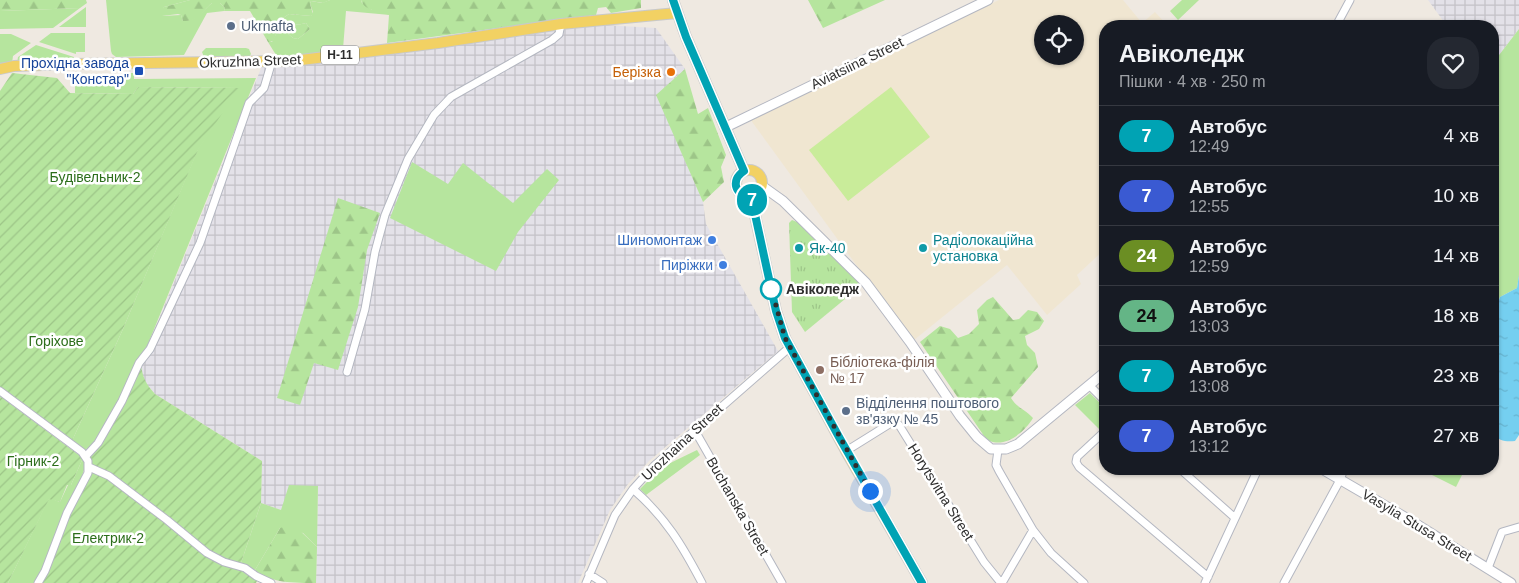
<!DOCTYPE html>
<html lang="uk">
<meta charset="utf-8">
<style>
body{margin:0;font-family:Helvetica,sans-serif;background:#242831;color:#f1f3f6;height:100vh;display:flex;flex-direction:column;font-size:19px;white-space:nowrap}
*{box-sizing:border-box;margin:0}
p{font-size:16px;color:#9ea1a6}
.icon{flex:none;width:28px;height:28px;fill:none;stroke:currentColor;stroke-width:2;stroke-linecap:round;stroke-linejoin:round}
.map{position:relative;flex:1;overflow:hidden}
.panel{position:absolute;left:1099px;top:20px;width:400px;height:455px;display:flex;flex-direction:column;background:#171b24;border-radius:20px;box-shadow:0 1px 4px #0004}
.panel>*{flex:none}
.badge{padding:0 10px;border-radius:16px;font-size:18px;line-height:32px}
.tools{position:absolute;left:1034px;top:15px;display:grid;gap:10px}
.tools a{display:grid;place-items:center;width:50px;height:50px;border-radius:50%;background:#171b24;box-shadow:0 1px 4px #0004;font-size:25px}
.you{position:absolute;width:25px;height:25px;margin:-12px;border:4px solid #fff;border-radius:50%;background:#1a73e8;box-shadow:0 0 0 8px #1a73e833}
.map>.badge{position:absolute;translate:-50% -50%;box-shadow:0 0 0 2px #fff}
.round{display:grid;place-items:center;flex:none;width:52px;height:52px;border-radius:20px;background:#242831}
.headline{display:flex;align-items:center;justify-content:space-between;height:85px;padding:0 20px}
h1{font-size:24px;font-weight:600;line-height:38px}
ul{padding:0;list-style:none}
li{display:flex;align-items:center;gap:15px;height:60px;padding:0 20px;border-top:1px solid #363941}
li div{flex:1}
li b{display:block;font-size:19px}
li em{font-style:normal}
li .badge{min-width:55px;font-weight:700;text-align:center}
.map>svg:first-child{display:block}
</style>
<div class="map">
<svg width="1519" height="583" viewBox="0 0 1519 583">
<defs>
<pattern id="industrial-grid" width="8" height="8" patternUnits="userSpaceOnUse" patternTransform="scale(1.25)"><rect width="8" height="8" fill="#e3e1e8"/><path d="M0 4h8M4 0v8" fill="none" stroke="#c3c1c7"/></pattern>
<pattern id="forest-firs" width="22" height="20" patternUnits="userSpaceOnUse" patternTransform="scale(1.25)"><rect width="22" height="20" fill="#b6e59e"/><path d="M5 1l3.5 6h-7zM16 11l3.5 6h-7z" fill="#9dc588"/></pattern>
<pattern id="park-tufts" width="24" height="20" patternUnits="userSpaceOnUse" patternTransform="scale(1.25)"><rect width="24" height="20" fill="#b6e59e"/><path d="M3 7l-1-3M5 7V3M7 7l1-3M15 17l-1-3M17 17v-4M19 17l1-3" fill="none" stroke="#9dc588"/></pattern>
<pattern id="garden-furrows" width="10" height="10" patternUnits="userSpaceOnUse" patternTransform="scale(1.25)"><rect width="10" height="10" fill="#b6e59e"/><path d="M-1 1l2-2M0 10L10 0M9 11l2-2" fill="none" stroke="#9dc588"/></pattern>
<pattern id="water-ripples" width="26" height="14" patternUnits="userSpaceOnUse" patternTransform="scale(1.25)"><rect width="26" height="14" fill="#75cff0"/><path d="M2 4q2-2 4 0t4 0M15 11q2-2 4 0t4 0" fill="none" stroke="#66b2ce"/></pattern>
</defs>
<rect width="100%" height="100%" fill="#efe9e1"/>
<path fill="url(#industrial-grid)" d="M1428,0h91v29l-26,34 -1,-37h-45z
M585,24l71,4 29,41 -28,26 46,107 3,22 72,127 -129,110 -21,23 -18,26 -32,73h-262l2,-96 -37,23 -20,-7 1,-42 -107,-67 -10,-12 -3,-8 -1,-11 121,-297 32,-1 146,-17z"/>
<path fill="#f0e6d1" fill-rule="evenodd" d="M999,0h124l19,23 13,-11 13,14h-63v223l-28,26 4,9 -34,31 -40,-50 -93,75 -46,-59 -118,-162zM1042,24h33v32h-33z"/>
<path fill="#b6e59e" d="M106,0h84l-26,7 -2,9 19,-1 2,6c14,0 19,-10 29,-18h8l5,5 -1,3 -17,2 -23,42 -68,2 -4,-3 -1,-3z
M330,0h31l1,3 10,7h9l9,5 -44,-4 -3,38c-16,2 -52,10 -67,6l-8,-13h4l4,-8 10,-2 7,6 5,1 12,-10 -4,-6c-9,2 -15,3 -23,-2v-3l6,-4 22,2 2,-4 -3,-8 1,-3 11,2z
M1182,0h17l-21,20 -8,-9z
M86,7v20h-27z
M80,8l-27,20 -53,1v-18z
M1519,29v246l-2,13 -17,9 -7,18v-252z
M51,33h34v19h-9v2l-37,-12z
M0,34h11l20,9 -18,13 -1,7 -12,2z
M36,45l38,12 -2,3 -55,3 1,-6z
M206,48h40l3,1 2,5 -2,3h-45l-2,-5z
M123,73h11v6l122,-1 -112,276 -23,46 -24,41 -12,9 -13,-9 51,-112 75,-180 40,-61 -100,-1 -5,7 -58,-1v-8l4,-7h40z
M412,162l36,22 15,-21 50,40 34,-34 12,11 -41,52 -22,39 -106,-53z
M1090,393l15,15v19l-4,4 -26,-26z
M697,450l3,5 -54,40 -6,-6 22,-22z
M83,458l3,5 -1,4 -6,18 -37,86 -7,12h-27l41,-85 11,4 8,-17h3z
M1423,469h42l-9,18 -34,-17z
M289,485l29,1 -1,61 -14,-14 -23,-5 -25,42 -14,-7 20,-60 20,7z"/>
<path fill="url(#forest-firs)" d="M0,0h86l1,3 -7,5 -80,3z
M190,0h140l-7,3 -12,-2 -1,3 3,10 -2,2 -22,-2 -6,4v3c8,5 14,4 23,2l4,6 -12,10 -5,-1 -7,-6 -10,2c-2,6 -2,8 -8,8l-18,-31h-26l1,-3 -5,-5h-8c-12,10 -12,18 -29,18l-2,-6 -3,-1 -16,2 -2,-3 4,-6z
M361,0h280v8l-30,5 -5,-6 -8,1 -2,7 -209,28 2,-28c-10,-5 -24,-3 -28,-15z
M808,0h77l-62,28z
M685,69l13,45 10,-6 18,47 -5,12 3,15 -21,20 -47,-107z
M338,198l42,15 -13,37 -9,57 -20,63 -24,-7 -14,42 -23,-7z
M993,297l20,23 6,-1 9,-9 9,2 7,9 -5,8 -14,7 2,9 8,8 3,14 -27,31c7,11 14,11 22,20 -7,12 -26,30 -43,23 -3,-1 -6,-5 -8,-8l-62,-91 20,-16 10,3 8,9 11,-4 10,-10 -2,-14 10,-10z
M293,524l24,23 -1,36c-20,0 -48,0 -61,-13l25,-42z"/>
<path fill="url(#park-tufts)" d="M792,220l5,2 65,63 -57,47 -13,-20 -3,-89z"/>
<path fill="url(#garden-furrows)" d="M12,73l45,5 13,15 63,1 5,-7 101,1 -41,62 -75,179 -51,112 -72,-53v-297z
M141,363c1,14 5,21 14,31l107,67 -1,42 -20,60 -16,-3 -16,-8 -118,-87 -1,-9c23,-27 38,-60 51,-93z
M0,396l83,62 -12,27h-4l-7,17 -11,-3 -41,84h-8z
M92,472c35,13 62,44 92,66 23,16 51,25 73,43l-1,2h-214l27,-67z"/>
<path fill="#c9ec9a" d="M891,87l39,50 -82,64 -39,-51z"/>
<path fill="url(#water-ripples)" d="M1519,275v160l-4,6c-9,1 -16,0 -22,-7v-119l7,-18 17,-9z"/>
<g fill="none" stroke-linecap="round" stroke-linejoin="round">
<defs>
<path id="street" d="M1336,26l14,-26
M347,372l18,-63 10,-57 10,-37 23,-56 26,-44 17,-18 101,-57 7,-6 2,-10
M1089,385l16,16
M0,391l82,61 6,9v12l-21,40 -22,58 -7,12
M694,429l88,154
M1105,431l-28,26 -1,5 3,5 129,110
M998,450l-2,15 3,6 34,59 18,23 33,30
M846,451l45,-28 8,2 85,137 17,21
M86,456l12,-13 24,-42 17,-38 11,-14 50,-106 49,-140 15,-15 8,-27
M89,467l20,9 58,44 40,33 17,9 21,6 11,8 15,7
M1180,469l55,49
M633,489c33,29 49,56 69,94
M1488,568l14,-36 17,-5
M589,574l14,9
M586,583l29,-68 18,-26 21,-23 136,-119
M1002,583l31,-53
M1205,583l53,-114
M1284,583l56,-103 4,-11"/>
<path id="secondary" d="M726,127l262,-127
M762,186l21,15 83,82 44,59 50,74 17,21 14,12h15l12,-5 87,-72
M1322,469l86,50 103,64"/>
<path id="primary" d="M673,0l13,37 58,134
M0,69l14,-3 59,-2 220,-3 145,-18 123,-19 116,-11
M736 183a13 13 0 1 1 26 0a13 13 0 1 1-26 0Z
M751,197l25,114 9,27 61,113 76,132"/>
</defs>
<use href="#street" stroke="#b4b7c1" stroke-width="9"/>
<use href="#secondary" stroke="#b4b7c1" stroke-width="11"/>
<use href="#primary" stroke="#c9c9c9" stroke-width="12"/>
<use href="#street" stroke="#fff" stroke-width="7"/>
<use href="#secondary" stroke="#fff" stroke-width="9"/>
<use href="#primary" stroke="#f2d163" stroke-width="10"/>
</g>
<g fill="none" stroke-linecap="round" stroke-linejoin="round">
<defs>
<path id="line" d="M673,0l13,37 58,134c-14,9 -9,25 7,25l25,115 9,27 54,99 83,146"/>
</defs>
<use href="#line" stroke="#fff" stroke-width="11"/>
<use href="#line" stroke="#00a3b4" stroke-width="8"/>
<path stroke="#2e2e2e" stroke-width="5" stroke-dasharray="0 9" d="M771,289l-1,-5 15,54 85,153"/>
</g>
<g fill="#5c6f8a" stroke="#fff" stroke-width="2">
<circle cx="231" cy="26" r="5"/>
<circle cx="846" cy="411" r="5"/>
</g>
<rect fill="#1a4fb4" stroke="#fff" stroke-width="2" x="134" y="66" width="10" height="10" rx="2.5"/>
<circle fill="#e8710a" stroke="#fff" stroke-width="2" cx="671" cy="72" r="5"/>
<g fill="#3f7fe0" stroke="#fff" stroke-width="2">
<circle cx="712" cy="240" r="5"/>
<circle cx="723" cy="265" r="5"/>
</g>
<g fill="#0f9aa8" stroke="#fff" stroke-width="2">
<circle cx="799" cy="248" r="5"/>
<circle cx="923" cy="248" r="5"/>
</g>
<circle fill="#fff" stroke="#00a3b4" stroke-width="2.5" cx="771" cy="289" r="10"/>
<circle fill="#8d6e63" stroke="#fff" stroke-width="2" cx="820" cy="370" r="5"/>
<g text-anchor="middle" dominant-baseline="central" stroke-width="5" stroke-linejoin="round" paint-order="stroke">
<rect fill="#fff" stroke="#6d6d6d" stroke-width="1" x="321" y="45.5" width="38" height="19" rx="4"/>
<g font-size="12" font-weight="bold" fill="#2e2e2e">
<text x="340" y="55">Н-11</text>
</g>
<g font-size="14" fill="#4e5e75" stroke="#fff" text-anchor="start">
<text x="241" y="26">Ukrnafta</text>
<text x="856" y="403">Відділення поштового<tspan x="856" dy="16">зв'язку № 45</tspan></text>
</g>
<g font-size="14" fill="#2e2e2e" stroke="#fff">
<text transform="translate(250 61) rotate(-2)">Okruzhna Street</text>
<text transform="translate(857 63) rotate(-26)">Aviatsiina Street</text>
<text transform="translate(682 442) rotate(-43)">Urozhaina Street</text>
<text transform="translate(941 492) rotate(58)">Horytsvitna Street</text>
<text transform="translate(738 506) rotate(60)">Buchanska Street</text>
<text transform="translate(1417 525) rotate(31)">Vasylia Stusa Street</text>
</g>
<g font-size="14" fill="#164399" stroke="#fff" text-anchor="end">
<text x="129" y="63">Прохідна завода<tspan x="129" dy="16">"Констар"</tspan></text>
</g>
<g font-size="14" fill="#c56008" stroke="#fff" text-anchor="end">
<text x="661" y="72">Берізка</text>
</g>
<g font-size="14" fill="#2c6e1b" stroke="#fff">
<text x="95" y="177">Будівельник-2</text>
<text x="56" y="341">Горіхове</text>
<text x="33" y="461">Гірник-2</text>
<text x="108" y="538">Електрик-2</text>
</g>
<g font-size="14" fill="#366cbe" stroke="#fff" text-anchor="end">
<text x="702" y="240">Шиномонтаж</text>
<text x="713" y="265">Пиріжки</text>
</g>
<g font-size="14" fill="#0d838f" stroke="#fff" text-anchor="start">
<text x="933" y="240">Радіолокаційна<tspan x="933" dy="16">установка</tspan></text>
<text x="809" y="248">Як-40</text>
</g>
<g font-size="14" font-weight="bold" fill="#2e2e2e" stroke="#fff" text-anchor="start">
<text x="786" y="289">Авіколедж</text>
</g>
<g font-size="14" fill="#785e54" stroke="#fff" text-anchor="start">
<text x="830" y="362">Бібліотека-філія<tspan x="830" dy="16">№ 17</tspan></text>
</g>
</g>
</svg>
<div class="tools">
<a><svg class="icon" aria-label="locate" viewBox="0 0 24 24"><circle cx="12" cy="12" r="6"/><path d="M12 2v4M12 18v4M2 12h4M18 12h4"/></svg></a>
</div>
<div class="you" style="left:870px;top:491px"></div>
<b class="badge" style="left:752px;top:200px;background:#00a3b4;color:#fff">7</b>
<section class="panel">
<div class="headline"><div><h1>Авіколедж</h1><p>Пішки · 4 хв · 250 m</p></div><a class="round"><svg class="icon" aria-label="heart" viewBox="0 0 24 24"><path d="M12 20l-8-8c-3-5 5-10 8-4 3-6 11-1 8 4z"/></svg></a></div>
<ul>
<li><span class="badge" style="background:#00a3b4;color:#fff">7</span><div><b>Автобус</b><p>12:49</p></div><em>4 хв</em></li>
<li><span class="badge" style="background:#3a5ad2;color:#fff">7</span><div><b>Автобус</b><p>12:55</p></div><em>10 хв</em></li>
<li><span class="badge" style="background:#6b8e23;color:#fff">24</span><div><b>Автобус</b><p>12:59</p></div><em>14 хв</em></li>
<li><span class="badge" style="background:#64b586;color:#111">24</span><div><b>Автобус</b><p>13:03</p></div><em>18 хв</em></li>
<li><span class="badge" style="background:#00a3b4;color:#fff">7</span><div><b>Автобус</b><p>13:08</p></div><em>23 хв</em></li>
<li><span class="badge" style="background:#3a5ad2;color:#fff">7</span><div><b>Автобус</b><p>13:12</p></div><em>27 хв</em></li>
</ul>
</section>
</div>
